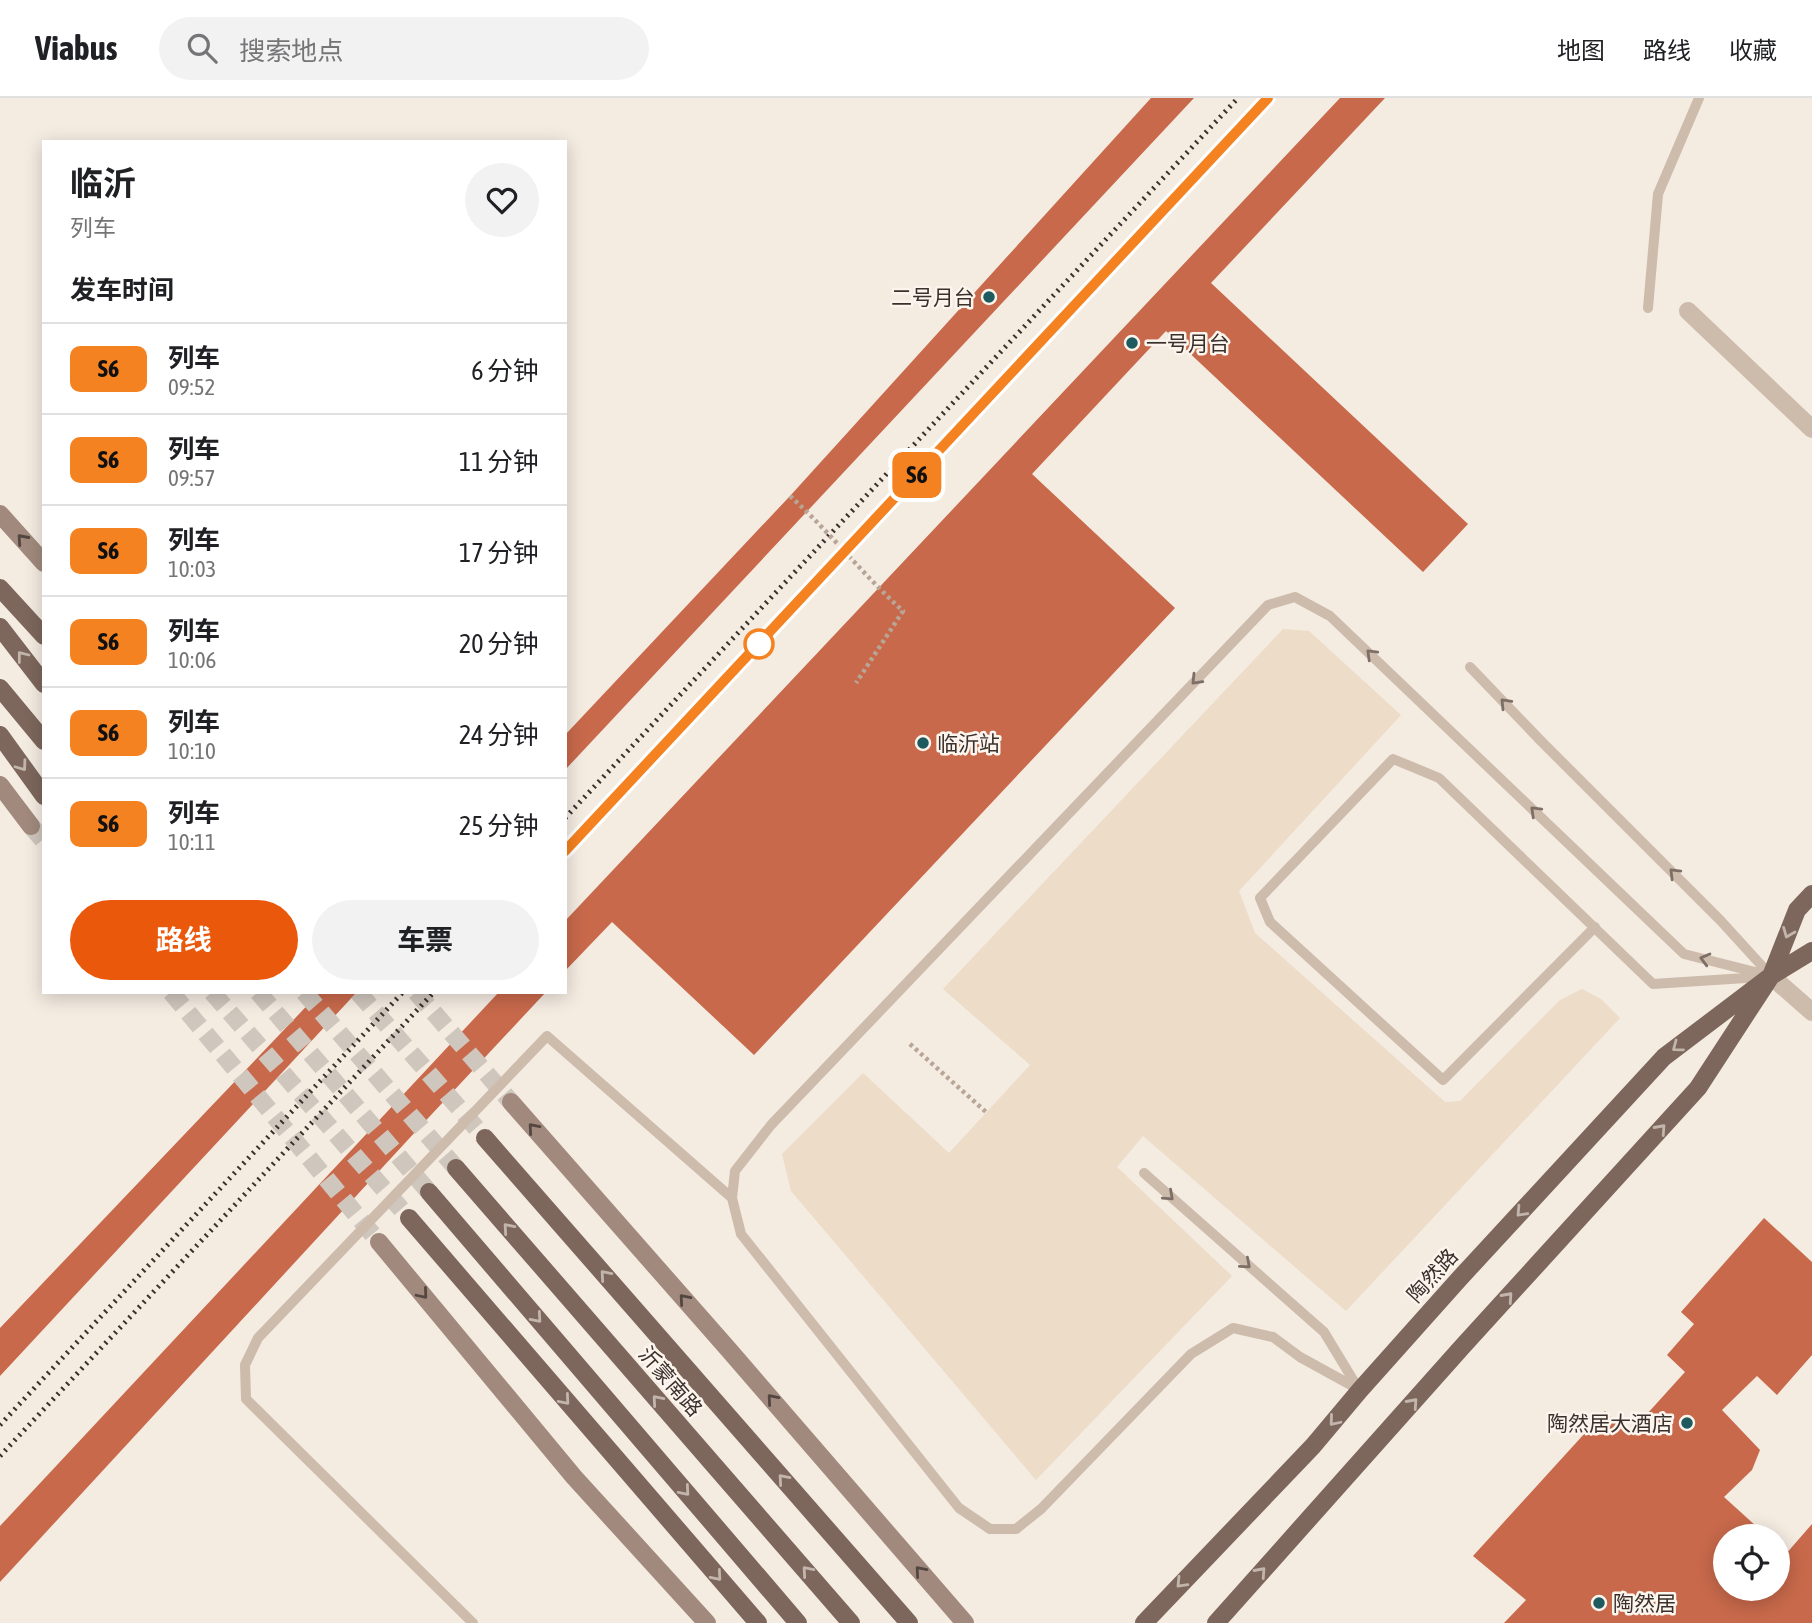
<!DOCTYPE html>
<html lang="zh">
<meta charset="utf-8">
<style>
body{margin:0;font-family:"Asap Condensed","Noto Sans SC",sans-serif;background:#f2f2f2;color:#202124;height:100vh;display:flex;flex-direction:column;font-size:26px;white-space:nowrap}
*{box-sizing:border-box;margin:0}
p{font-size:23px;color:#757577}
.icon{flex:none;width:38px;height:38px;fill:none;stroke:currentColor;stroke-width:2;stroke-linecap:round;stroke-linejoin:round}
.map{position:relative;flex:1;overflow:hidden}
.drawer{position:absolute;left:42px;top:42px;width:525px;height:854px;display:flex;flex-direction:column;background:#fff;border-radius:0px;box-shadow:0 4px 18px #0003}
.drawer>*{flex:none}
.badge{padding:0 14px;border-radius:10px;font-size:24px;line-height:46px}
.controls{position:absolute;left:1713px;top:1426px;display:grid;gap:14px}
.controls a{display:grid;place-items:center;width:77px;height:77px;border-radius:50%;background:#fff;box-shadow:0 4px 18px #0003;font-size:35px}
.map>.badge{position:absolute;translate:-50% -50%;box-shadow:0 0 0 4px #fff}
h2{padding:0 28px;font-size:26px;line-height:63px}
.round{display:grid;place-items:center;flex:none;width:74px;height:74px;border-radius:37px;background:#f2f2f2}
.headline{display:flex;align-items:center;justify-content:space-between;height:119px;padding:0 28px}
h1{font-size:33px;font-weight:700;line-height:52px}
.action{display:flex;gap:14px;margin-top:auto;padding:14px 28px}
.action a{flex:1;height:80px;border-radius:42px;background:#ea580c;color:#fff;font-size:28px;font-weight:700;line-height:80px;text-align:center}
.action a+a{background:#f2f2f2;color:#202124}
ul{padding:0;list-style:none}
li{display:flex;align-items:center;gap:21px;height:91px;padding:0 28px;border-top:2px solid #e0e0e0}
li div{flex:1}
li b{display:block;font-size:26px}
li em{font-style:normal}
li .badge{min-width:77px;font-weight:700;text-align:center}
header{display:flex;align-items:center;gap:42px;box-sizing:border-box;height:98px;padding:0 35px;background:#fff;border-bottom:2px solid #e0e0e0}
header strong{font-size:33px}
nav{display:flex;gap:38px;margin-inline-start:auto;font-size:24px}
.search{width:490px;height:63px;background:#f2f2f2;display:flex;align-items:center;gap:18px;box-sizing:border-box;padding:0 24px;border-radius:38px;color:#757577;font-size:26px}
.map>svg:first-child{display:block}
</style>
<header>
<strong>Viabus</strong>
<div class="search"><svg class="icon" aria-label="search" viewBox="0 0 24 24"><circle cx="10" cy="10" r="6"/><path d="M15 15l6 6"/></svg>搜索地点</div>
<nav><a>地图</a><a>路线</a><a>收藏</a></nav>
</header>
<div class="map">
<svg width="1812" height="1525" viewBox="0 0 1812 1525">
<rect width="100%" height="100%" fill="#f4ebe1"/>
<path fill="#ecdcc8" d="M1283,531l26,2 92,84 -162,176 16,42 190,169 15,-1 100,-101 22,-11 19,10 19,19 -274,293 -203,-175 -26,31 115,109 -196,204 -245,-289 -9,-37 81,-81 86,80 81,-88 -87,-76z"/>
<path fill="#c8694b" d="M1151,0h43l-629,672v-35l225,-239z
M1340,0h45l-174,185 257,241 -45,48 -257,-241 -134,143 143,134 -421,447 -142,-133 -47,49v-50z
M320,894h37l-357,384v-48z
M499,894h47l-129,138 -417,452v-56z
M1764,1120l48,44v93l-35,40 -20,-19 -35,34 38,40 -8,20 -28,27 43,39h-41v53h52v-26l34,-39v99h-308l22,-23 -53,-44 132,-145 23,24 57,-63 -18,-17 27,-31 -13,-12z"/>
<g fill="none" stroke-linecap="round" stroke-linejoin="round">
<path stroke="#cfc6bd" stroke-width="18" stroke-dasharray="18 9" stroke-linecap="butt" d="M31,728l13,15
M171,894l208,250
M416,894l95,110"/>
<path stroke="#cfc6bd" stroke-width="18" stroke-dasharray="18 9" stroke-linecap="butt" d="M212,894l197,226
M258,894l171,200
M304,894l152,176
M358,894l127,146"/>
<path stroke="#b9a596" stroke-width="4.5" stroke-dasharray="3.5 3.5" stroke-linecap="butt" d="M910,946l76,68"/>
<path stroke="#cdbbac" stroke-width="10" d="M1648,210l10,-114 41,-96
M1470,569l70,73 181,181 50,55
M1595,829l-152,153 -173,-158 -10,-24 133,-139 46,19 214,206 108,-7
M1144,1075l180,159 34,56
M1360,1292l-60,-33 -27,-20 -40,-9 -42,26 -150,155 -25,20h-26l-31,-21 -218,-274 -9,-36 3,-27 36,-46 497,-520 27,-8 35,19 354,338 87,22
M473,1525l-227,-224 -1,-34 13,-27 289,-302 185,162"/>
<path stroke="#cdbbac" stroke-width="18" d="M1688,213l124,118
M1771,878l41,36"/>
<path stroke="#a18a7d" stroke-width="18" d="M0,416l44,49
M0,687l31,41
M511,1004l218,248 236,273
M379,1144l195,235 133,146"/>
<path stroke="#7d675c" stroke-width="18" d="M0,490l44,48
M0,529l44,57
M0,590l44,53
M0,637l44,61
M485,1040l424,485
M456,1070l395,455
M429,1094l369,431
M409,1120l349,405
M1144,1525l169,-177 47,-56 100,-112 204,-221 107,-81 41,-25
M1216,1525l246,-276 236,-259 73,-112 26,-66 15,-16"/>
<path stroke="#3b302b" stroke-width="5" stroke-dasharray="2 5" stroke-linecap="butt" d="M565,720l673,-720
M565,754l703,-754
M0,1327l403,-433
M0,1358l434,-464"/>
<path stroke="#b9a596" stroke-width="4.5" stroke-dasharray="3.5 3.5" stroke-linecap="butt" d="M790,398c40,36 73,79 113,115l-47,72"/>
</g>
<defs><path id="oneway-chevron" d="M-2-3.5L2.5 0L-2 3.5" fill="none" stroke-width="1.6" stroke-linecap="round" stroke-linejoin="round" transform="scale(1.75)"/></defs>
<g stroke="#544640">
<use href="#oneway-chevron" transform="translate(22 441) rotate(-132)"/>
<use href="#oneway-chevron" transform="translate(533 1030) rotate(-131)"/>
<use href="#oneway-chevron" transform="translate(423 1196) rotate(50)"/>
<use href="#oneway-chevron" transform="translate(684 1201) rotate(-131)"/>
<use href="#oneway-chevron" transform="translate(772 1301) rotate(-131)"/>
<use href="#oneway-chevron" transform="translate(920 1473) rotate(-131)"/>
</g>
<g stroke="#7d6f65">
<use href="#oneway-chevron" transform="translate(1371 556) rotate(-136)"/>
<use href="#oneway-chevron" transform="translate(1196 582) rotate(134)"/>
<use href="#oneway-chevron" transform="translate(1505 605) rotate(-134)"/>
<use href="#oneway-chevron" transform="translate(1535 713) rotate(-136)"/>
<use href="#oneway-chevron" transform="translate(1674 775) rotate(-135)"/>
<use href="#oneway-chevron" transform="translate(1705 861) rotate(-165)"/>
<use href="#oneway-chevron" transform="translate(1169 1098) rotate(42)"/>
<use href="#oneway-chevron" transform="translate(1246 1166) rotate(41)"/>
</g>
<g stroke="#c2b5ac">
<use href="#oneway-chevron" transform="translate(22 558) rotate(-128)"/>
<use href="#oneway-chevron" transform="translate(22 668) rotate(54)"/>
<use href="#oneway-chevron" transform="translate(1788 835) rotate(112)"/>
<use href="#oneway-chevron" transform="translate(1677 949) rotate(143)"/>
<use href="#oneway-chevron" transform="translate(1661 1031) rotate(-48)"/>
<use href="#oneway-chevron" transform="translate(1521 1114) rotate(133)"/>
<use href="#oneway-chevron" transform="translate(508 1130) rotate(-131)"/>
<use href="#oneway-chevron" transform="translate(605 1177) rotate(-131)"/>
<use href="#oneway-chevron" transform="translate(1508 1199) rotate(-48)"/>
<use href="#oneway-chevron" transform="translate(537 1220) rotate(49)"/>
<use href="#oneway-chevron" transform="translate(565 1302) rotate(49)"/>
<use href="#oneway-chevron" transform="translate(657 1302) rotate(-131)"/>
<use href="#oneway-chevron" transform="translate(1413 1305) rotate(-48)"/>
<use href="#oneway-chevron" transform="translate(1334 1323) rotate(130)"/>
<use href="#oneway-chevron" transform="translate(783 1381) rotate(-131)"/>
<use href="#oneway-chevron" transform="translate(685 1393) rotate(49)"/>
<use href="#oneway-chevron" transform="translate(807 1473) rotate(-131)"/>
<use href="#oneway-chevron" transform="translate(1261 1474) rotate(-48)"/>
<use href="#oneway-chevron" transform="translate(717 1478) rotate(49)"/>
<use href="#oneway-chevron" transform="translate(1181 1485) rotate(134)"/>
</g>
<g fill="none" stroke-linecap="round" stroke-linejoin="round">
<defs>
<path id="line" d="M565,753l703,-753"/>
</defs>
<use href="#line" stroke="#fff" stroke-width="16"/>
<use href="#line" stroke="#f58220" stroke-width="10"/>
</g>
<g fill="#1f5a5e" stroke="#fbf5ee" stroke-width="2.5">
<circle cx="989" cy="199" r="7"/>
<circle cx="1132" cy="245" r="7"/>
<circle cx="923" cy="645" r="7"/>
<circle cx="1687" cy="1325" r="7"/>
<circle cx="1599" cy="1505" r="7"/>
</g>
<circle fill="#fff" stroke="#f58220" stroke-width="3.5" cx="759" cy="546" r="14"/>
<g text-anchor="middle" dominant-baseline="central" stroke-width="5" stroke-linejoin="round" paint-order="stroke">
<g font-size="21" fill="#3b302b" stroke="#fbf5ee" text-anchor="start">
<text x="975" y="199" text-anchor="end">二号月台</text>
<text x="1146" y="245">一号月台</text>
<text x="937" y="645">临沂站</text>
<text x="1673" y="1325" text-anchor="end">陶然居大酒店</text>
<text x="1613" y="1505">陶然居</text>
</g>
<g font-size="21" fill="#3b302b" stroke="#fbf5ee">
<text transform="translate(1432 1177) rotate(-48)">陶然路</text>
<text transform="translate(671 1283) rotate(49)">沂蒙南路</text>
</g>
</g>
</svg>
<div class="controls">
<a><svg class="icon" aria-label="locate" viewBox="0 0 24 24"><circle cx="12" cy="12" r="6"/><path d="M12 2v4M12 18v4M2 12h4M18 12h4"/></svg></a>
</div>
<b class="badge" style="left:917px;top:377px;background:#f58220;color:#111">S6</b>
<section class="drawer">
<div class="headline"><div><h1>临沂</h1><p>列车</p></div><a class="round"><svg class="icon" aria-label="heart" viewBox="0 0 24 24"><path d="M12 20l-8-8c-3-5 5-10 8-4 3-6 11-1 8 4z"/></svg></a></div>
<h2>发车时间</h2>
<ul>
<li><span class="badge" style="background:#f58220;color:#111">S6</span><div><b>列车</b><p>09:52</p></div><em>6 分钟</em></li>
<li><span class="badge" style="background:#f58220;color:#111">S6</span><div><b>列车</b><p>09:57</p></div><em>11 分钟</em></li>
<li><span class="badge" style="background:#f58220;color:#111">S6</span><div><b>列车</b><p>10:03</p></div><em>17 分钟</em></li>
<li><span class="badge" style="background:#f58220;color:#111">S6</span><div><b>列车</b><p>10:06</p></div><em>20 分钟</em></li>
<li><span class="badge" style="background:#f58220;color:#111">S6</span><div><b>列车</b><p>10:10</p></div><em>24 分钟</em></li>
<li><span class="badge" style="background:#f58220;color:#111">S6</span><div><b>列车</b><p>10:11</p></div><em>25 分钟</em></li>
</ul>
<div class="action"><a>路线</a><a>车票</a></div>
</section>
</div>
